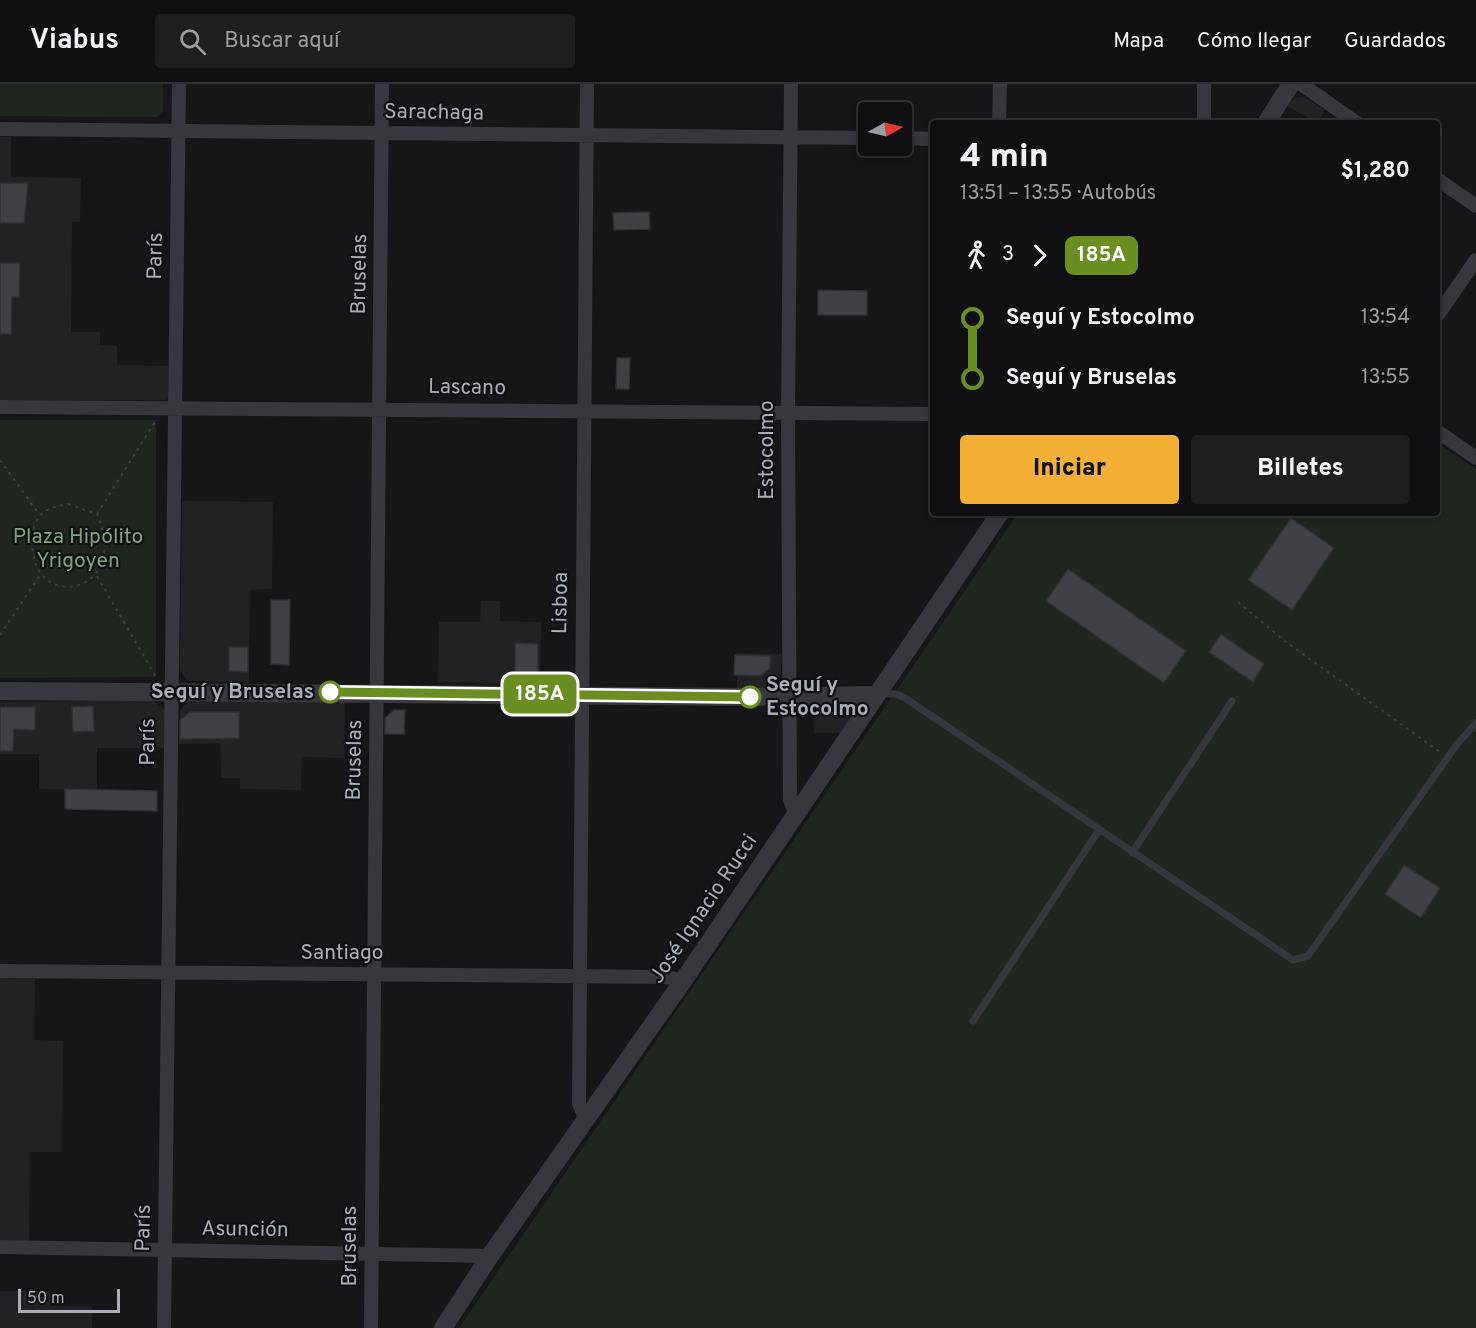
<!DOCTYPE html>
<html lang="es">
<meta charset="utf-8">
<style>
body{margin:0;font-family:Overpass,sans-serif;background:#1e1e20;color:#f1f3f6;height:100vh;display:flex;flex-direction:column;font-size:22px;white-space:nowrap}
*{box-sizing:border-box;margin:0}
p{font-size:20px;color:#9c9d9f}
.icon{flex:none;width:33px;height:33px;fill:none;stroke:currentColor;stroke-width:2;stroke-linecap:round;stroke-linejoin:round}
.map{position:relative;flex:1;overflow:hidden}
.panel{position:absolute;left:930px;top:36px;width:510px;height:396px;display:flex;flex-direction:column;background:#101012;border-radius:6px;box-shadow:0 3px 9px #0003,0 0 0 2px #303032}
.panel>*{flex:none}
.badge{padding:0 12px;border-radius:9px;font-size:21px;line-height:39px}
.needle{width:39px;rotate:82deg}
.buttons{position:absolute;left:858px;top:18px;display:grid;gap:12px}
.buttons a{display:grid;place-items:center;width:54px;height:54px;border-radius:6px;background:#101012;box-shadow:0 3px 9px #0003,0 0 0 2px #303032;font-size:30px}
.scale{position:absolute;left:18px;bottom:15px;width:102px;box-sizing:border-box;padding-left:6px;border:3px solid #a8adb8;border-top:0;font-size:16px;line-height:21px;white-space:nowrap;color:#a8adb8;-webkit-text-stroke:4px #111113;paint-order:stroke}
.map>.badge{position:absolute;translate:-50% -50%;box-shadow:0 0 0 3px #fff}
.legs{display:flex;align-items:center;gap:9px;height:66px;padding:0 30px;font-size:20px}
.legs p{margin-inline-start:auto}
.headline{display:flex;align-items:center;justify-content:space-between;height:102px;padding:0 30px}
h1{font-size:33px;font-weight:800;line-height:45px}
.primary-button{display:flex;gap:12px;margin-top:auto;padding:12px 30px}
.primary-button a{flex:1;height:69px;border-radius:6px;background:#f2b134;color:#111;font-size:24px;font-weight:800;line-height:69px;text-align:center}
.primary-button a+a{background:#1e1e20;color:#f1f3f6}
ul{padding:0 30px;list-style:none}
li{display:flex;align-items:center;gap:21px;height:60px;font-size:22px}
li i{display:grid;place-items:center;width:9px;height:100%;margin:0 8px;background:currentColor}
li i::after{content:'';width:15px;height:15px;margin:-8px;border:4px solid;border-radius:50%;background:#101012}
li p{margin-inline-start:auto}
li:first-child i{background:linear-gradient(#0000 50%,currentColor 0)}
li:last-child i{background:linear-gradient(currentColor 50%,#0000 0)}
header{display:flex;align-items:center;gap:36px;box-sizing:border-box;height:84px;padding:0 30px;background:#101012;border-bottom:2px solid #303032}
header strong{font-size:28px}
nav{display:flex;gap:33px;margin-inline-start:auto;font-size:21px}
.search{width:420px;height:54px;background:#1e1e20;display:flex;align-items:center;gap:15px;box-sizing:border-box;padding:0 21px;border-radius:6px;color:#9c9d9f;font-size:22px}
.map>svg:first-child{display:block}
</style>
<header>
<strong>Viabus</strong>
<div class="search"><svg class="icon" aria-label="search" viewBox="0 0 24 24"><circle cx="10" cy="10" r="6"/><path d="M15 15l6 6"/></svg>Buscar aquí</div>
<nav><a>Mapa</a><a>Cómo llegar</a><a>Guardados</a></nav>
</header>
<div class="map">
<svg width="1476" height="1244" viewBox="0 0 1476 1244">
<rect width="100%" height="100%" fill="#161618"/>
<path fill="#222225" d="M1304,13l21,13 -8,13 -30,-17 8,-8z
M0,53h11v40l70,1 -1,44h-8l-1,110h29v13l17,1v19l51,1v30l-3,4h-165z
M182,417l91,1 -1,87 -22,1 -1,92 -62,-1 -7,-11z
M481,517h19v20l41,1 -1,62 -102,-2 1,-60h41z
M737,569l45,1 -2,31 -8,3h-35z
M189,615l156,2 -1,57 -42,-1 -1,33 -61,-1v-11h-19l-1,-35 -41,1 1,-33z
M152,616l13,10v38h-68v42l-58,-1v-35h-39v-52z
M856,625l2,2 -12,22h-32l-1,-23z
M0,894l35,1 -1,61 29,1 -1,111h-32l-1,89 -29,-1z
M0,1207h51v15h41v22h-92z"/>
<path fill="#1e261f" d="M0,0h163v27l-6,6 -157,-1z
M0,336h156v257l-156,1z
M1437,359l39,26v859h-1017l559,-815h419z"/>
<path fill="#404145" stroke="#303034" stroke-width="1.5" d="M0,99h28l-4,40h-24z
M649,128l1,17 -36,1 -1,-17z
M0,179h20l-1,34h-7l-1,37h-11z
M818,206l49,1v24h-49z
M617,274h13l-1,31h-13z
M1291,434l43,30 -42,62 -44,-30z
M1068,485l118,82 -22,32 -118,-82z
M271,516h19l-1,65 -18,-1z
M1221,550l43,30 -11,18 -44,-30z
M515,559l23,1v31h-23z
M229,563h19v25l-19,-1z
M735,571l35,1v12l-10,8 -26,-1z
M93,622l1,25 -21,1 -1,-25z
M0,623h35v23l-21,-1 -1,22h-13z
M394,626h11l-1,24h-19v-16z
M190,628h49v26l-59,1v-19z
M65,705l92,2v20l-92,-2z
M1404,781l36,23 -19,30 -36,-24z"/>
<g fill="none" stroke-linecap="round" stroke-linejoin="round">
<path stroke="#3d3f44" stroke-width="2" stroke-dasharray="3 4.5" stroke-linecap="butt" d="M0,376l39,54
M68,420l29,10c37,85 -75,101 -64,19 3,-21 16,-26 35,-29z
M97,430l58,-92
M97,492l59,101
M1238,518l48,40 154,110
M0,551l40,-60"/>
<path stroke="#37383d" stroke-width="7" d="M882,610h14l9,4 388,262 15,-4 149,-212 19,-21
M1132,769l100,-152
M973,937l126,-191"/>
<path stroke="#37383d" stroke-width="14" d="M791,0l-3,329 2,387 5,14
M1301,0l56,39
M999,39l1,-39
M1204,39v-39
M0,45l868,9
M902,54l31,1
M1437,95l39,27
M1437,232l39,-56
M0,323l933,7
M1437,347l39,27
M0,887l667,6 16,4
M586,1037l-7,-18 8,-1019
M0,1163l490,9
M164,1244l15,-1244
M371,1244l11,-1244"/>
<path stroke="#37383d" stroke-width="18" d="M1266,39l25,-39
M0,607l751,6 125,-2
M443,1244l47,-72 193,-275 317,-468"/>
</g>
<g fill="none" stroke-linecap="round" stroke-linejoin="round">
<defs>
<path id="line-1" d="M330,608l420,5"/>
</defs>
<use href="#line-1" stroke="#fff" stroke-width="14"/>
<use href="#line-1" stroke="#6b8e23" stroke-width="9"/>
</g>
<g fill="#fff" stroke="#6b8e23" stroke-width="3">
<circle cx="330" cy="608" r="10"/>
<circle cx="750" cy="613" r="10"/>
</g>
<g text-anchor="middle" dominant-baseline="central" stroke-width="4.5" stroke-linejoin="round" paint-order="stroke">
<g font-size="21" fill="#a8adb8" stroke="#111113">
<text transform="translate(434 29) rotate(1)">Sarachaga</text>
<text transform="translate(156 172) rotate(-89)">París</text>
<text transform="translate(360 190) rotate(-89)">Bruselas</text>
<text transform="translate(467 304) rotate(1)">Lascano</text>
<text transform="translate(767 366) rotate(-90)">Estocolmo</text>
<text transform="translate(561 519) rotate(-89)">Lisboa</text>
<text transform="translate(148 658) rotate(-90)">París</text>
<text transform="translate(355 676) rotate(-89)">Bruselas</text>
<text transform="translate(704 825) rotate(-56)">José Ignacio Rucci</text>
<text x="342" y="869">Santiago</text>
<text transform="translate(144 1144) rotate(-89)">París</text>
<text transform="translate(245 1146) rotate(1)">Asunción</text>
<text transform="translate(350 1162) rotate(-90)">Bruselas</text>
</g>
<g font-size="21" fill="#7fa381" stroke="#111113">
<text x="78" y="453">Plaza Hipólito<tspan x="78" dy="24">Yrigoyen</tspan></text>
</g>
<g font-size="21" font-weight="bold" fill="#a8adb8" stroke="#111113" text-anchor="start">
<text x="766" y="601">Seguí y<tspan x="766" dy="24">Estocolmo</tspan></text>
<text x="314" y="608" text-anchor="end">Seguí y Bruselas</text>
</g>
</g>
</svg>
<div class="buttons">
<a><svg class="needle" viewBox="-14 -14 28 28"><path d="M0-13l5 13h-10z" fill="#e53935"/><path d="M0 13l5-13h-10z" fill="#9c9d9f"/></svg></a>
</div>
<div class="scale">50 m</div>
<b class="badge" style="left:540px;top:610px;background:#6b8e23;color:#fff">185A</b>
<section class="panel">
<div class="headline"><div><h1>4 min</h1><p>13:51 – 13:55 · Autobús</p></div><b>$1,280</b></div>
<div class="legs"><svg class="icon" aria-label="walk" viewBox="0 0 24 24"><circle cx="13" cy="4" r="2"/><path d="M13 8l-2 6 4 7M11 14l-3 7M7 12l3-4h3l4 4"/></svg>3<svg class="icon" aria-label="forward" viewBox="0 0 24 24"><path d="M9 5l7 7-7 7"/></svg><b class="badge" style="background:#6b8e23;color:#fff">185A</b></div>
<ul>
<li><i style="color:#6b8e23"></i><b>Seguí y Estocolmo</b><p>13:54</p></li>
<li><i style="color:#6b8e23"></i><b>Seguí y Bruselas</b><p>13:55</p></li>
</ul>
<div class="primary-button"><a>Iniciar</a><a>Billetes</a></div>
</section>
</div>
